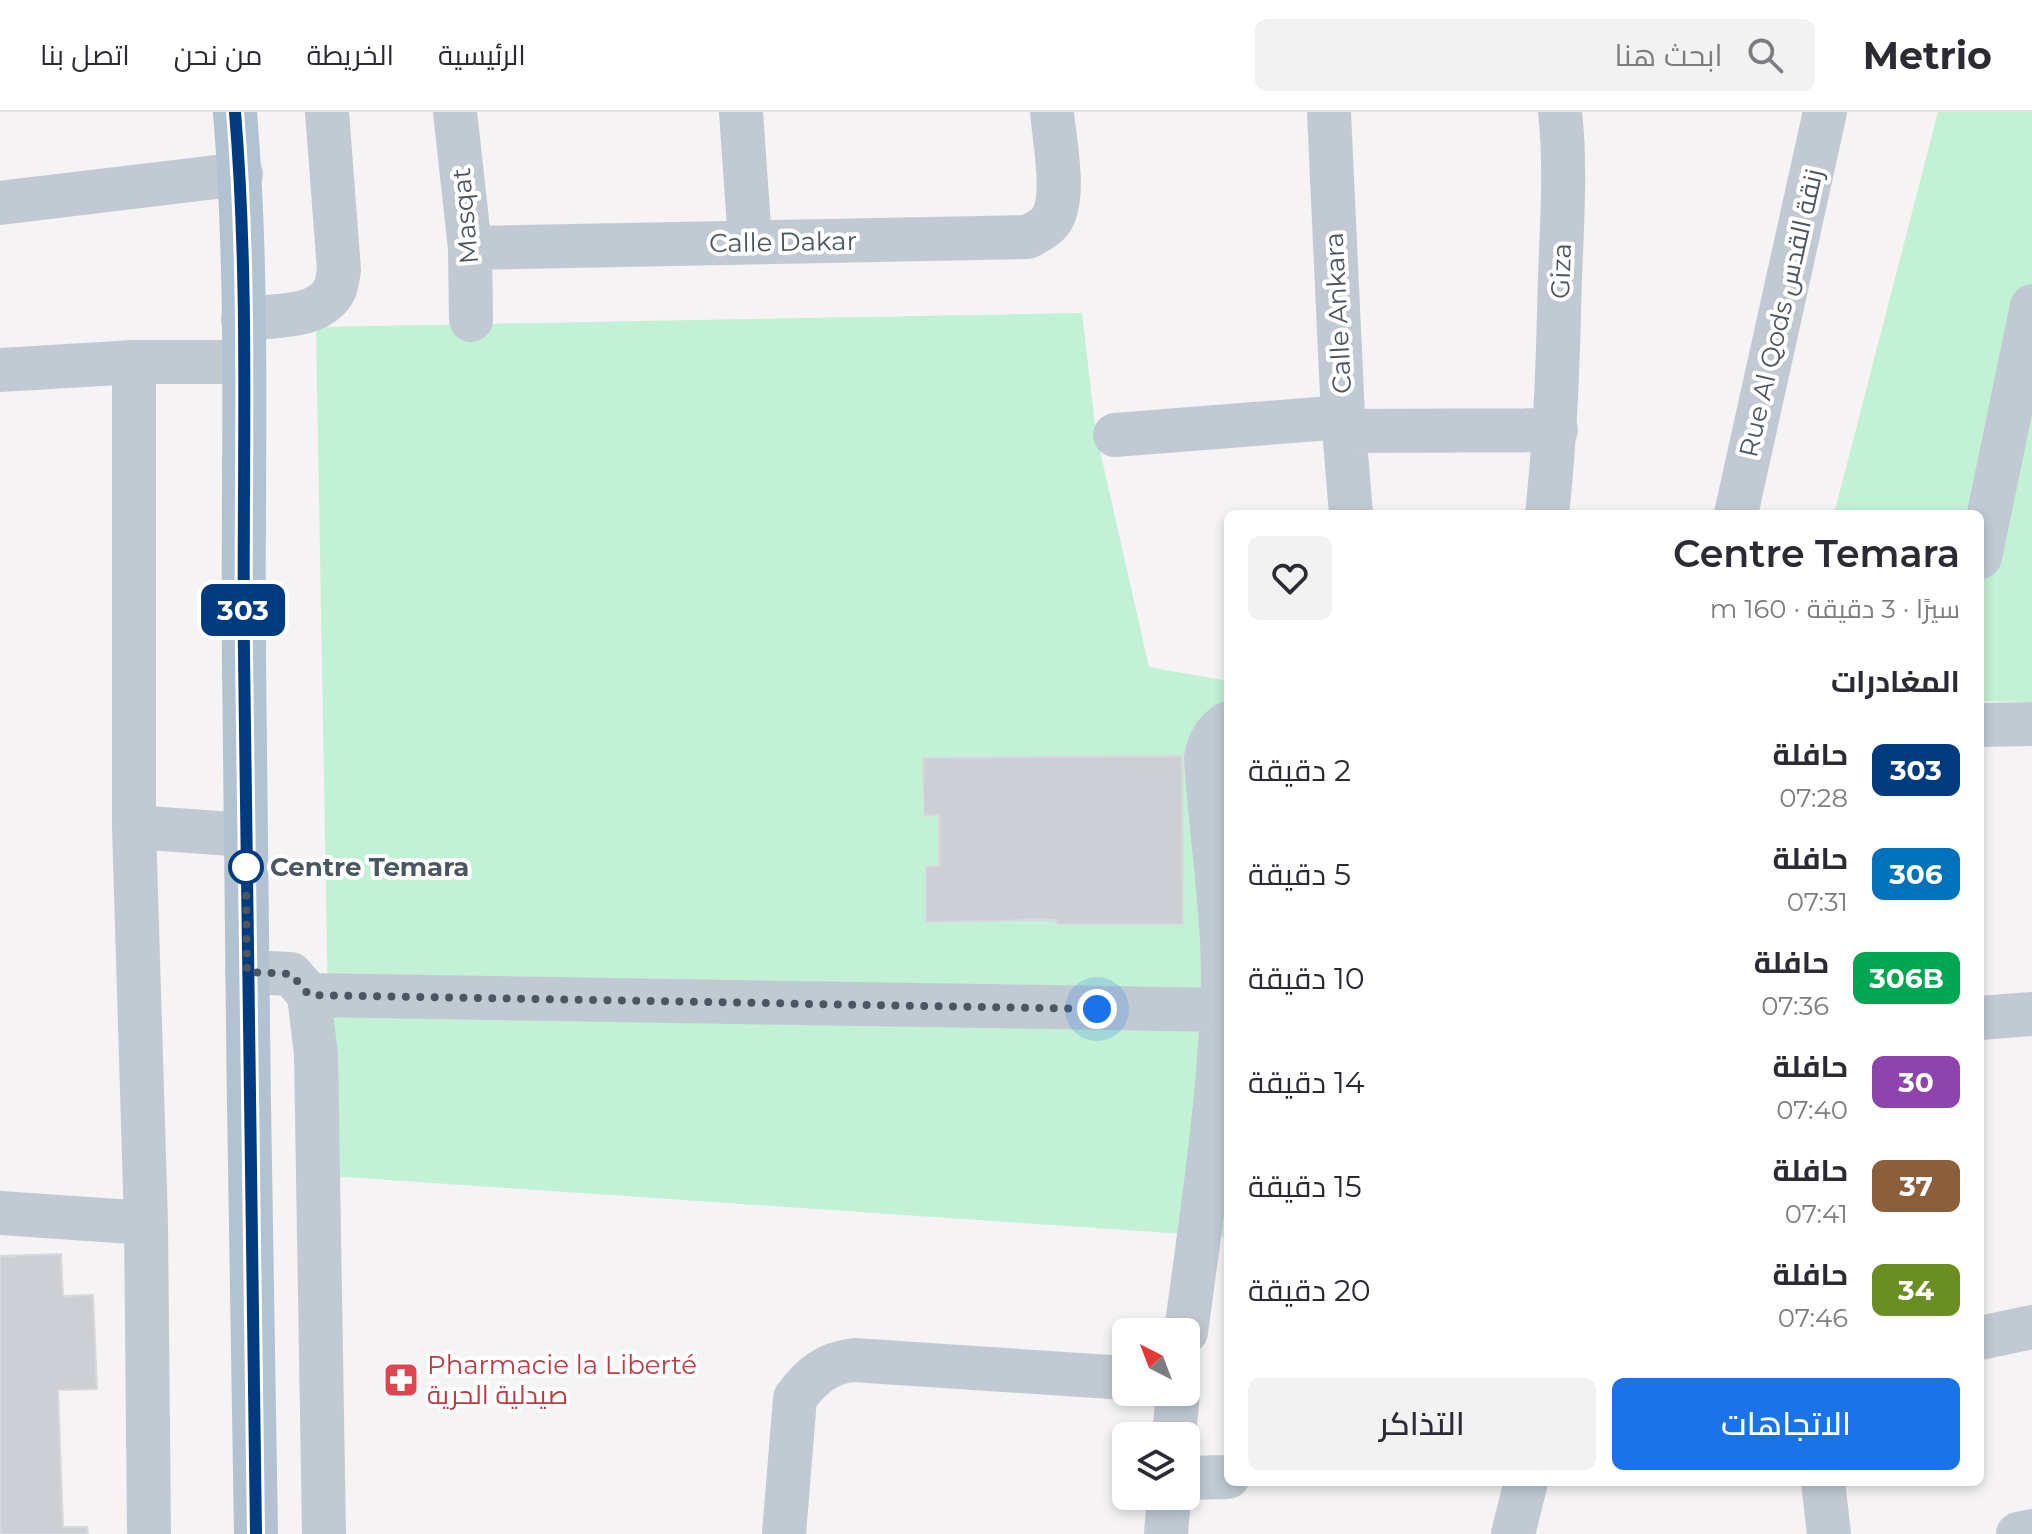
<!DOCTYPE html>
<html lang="ar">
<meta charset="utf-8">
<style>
body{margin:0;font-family:Montserrat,Cairo,sans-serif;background:#f2f2f3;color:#2b2b33;direction:rtl;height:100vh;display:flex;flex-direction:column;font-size:30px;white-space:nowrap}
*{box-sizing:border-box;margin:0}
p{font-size:26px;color:#7c7c81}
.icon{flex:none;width:44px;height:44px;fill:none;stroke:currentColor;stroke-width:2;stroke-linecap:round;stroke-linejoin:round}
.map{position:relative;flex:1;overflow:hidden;direction:ltr}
.sheet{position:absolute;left:1224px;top:398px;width:760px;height:976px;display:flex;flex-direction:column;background:#fff;border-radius:12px;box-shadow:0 4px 12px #0003;direction:rtl}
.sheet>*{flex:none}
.badge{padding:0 16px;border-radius:12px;font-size:28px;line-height:52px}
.needle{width:52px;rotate:318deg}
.tools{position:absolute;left:1112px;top:1206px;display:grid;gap:16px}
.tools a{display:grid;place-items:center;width:88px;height:88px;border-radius:12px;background:#fff;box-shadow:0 4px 12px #0003;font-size:40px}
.you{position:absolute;width:40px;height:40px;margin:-20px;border:6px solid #fff;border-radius:50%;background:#1a73e8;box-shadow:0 0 0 12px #1a73e833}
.map>.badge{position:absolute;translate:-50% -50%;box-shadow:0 0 0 4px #fff}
h2{padding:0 24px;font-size:30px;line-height:72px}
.round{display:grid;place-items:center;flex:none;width:84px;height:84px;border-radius:12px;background:#f2f2f3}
.summary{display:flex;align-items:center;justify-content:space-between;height:136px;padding:0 24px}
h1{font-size:38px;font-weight:600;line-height:60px}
.button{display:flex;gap:16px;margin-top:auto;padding:16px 24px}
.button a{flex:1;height:92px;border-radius:12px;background:#1a73e8;color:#fff;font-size:32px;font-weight:600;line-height:92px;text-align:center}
.button a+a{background:#f2f2f3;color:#2b2b33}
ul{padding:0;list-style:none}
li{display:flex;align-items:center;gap:24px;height:104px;padding:0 24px}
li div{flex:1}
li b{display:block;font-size:30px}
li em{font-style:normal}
li .badge{min-width:88px;font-weight:700;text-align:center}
header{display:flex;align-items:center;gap:48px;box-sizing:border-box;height:112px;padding:0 40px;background:#fff;border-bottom:2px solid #e1e1e2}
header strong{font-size:38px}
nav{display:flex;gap:44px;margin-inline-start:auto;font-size:28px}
.search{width:560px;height:72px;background:#f2f2f3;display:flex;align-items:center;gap:20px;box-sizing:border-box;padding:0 28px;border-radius:12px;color:#7c7c81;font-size:30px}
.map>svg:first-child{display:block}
</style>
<header>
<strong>Metrio</strong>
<div class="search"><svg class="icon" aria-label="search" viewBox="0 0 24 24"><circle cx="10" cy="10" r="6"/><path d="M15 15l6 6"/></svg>ابحث هنا</div>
<nav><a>الرئيسية</a><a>الخريطة</a><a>من نحن</a><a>اتصل بنا</a></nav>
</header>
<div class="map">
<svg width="2032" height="1422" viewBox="0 0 2032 1422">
<rect width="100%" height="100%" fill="#f5f3f3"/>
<path fill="#c3f1d5" d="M1938,0h94v590l-52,-1v-187h-146z
M1082,201l14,120 53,234 79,14v556l-897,-61 -15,-849z"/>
<path fill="#cdcfd5" stroke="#d7d9de" stroke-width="2" d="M1182,644l1,168h-127v-4l-130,2v-56h13v-51l-15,1 -1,-58z
M61,1142l2,42 30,-1 4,94 -39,1 5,137h24l1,7h-88v-278z"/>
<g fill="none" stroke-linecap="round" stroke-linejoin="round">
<path stroke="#c1cad2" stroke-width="44" d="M455,0l15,136 1,72
M741,0l9,129
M1329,0l14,305 8,97
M0,91l241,-29
M470,136l558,-11c7,-4 16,-8 21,-14 19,-22 5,-83 3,-111
M243,207c29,-4 77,1 92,-30 2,-5 3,-13 4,-19l-12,-158
M134,250v465l12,396 3,311
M0,258l134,-8h110
M1345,319l211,-1
M1115,323l228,-18
M1547,402c9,-81 11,-157 13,-237 2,-55 6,-111 0,-165
M1980,445l52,-251
M134,715l112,8
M247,860l44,2 18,21 7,60 8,479
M309,883l919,15
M1980,906l52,-4
M0,1101l146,10
M1186,1220c14,-106 31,-213 36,-320 5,-85 -11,-170 -16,-254 3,-17 8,-25 22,-35
M1980,1226l52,-11
M1174,1324l4,-44
M1186,1366l42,-1
M1823,1370l6,52
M784,1422l11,-136c16,-22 32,-35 59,-38l272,18
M1166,1422l3,-38
M2018,1422l14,-3"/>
<path stroke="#c1cad2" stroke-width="44" d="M1736,402l89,-402
M1980,613l52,-1
M1513,1422l13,-52"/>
<path stroke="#b3c2d1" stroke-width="44" d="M235,0c15,183 7,367 9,550 2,291 7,581 12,872"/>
</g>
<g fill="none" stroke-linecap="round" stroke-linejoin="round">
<defs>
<path id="line" d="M235,0c15,180 7,362 9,543 2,293 7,586 12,879"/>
</defs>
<use href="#line" stroke="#fff" stroke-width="18"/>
<use href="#line" stroke="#003b80" stroke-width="12"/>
<path stroke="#4a5661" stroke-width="8" stroke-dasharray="0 14.4" d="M246,755l1,105 44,2 18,21 788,14"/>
</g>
<defs>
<symbol id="pharmacy-square" viewBox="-11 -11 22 22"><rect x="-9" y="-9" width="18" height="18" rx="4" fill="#e0444e" stroke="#fff"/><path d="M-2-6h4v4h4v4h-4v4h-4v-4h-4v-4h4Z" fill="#fff"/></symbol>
</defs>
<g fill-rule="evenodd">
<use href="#pharmacy-square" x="381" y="1248" width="40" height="40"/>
</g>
<circle fill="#fff" stroke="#003b80" stroke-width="4" cx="246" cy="755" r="16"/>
<g text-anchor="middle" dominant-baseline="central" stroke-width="8" stroke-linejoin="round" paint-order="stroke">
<g font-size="26" fill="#4a5661" stroke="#fff">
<text transform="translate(465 104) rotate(-95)">Masqat</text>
<text transform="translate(783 130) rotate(-1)">Calle Dakar</text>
<text transform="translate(1561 159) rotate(-88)">Giza</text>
<text transform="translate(1338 201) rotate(-93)">Calle Ankara</text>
<text transform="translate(1781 201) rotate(-77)">Rue Al Qods زنقة القدس</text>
</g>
<g font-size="26" font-weight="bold" fill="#4a5661" stroke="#fff" text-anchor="start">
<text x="270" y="755">Centre Temara</text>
</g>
<g font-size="26" fill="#be3a42" stroke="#fff" text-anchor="start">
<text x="427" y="1253">Pharmacie la Liberté<tspan x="427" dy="30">صيدلية الحرية</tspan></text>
</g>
</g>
</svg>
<div class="tools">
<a><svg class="needle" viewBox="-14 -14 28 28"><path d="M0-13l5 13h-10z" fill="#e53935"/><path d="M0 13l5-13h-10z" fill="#7c7c81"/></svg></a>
<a><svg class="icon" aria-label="layers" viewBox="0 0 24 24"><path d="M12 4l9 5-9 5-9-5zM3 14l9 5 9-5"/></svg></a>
</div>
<div class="you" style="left:1097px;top:897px"></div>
<b class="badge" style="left:243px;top:498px;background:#003b80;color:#fff">303</b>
<section class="sheet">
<div class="summary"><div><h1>Centre Temara</h1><p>سيرًا · 3 دقيقة · 160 m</p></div><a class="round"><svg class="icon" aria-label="heart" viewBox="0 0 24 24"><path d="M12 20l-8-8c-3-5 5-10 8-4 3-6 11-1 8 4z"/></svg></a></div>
<h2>المغادرات</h2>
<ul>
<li><span class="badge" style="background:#003b80;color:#fff">303</span><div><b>حافلة</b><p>07:28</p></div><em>2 دقيقة</em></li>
<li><span class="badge" style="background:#0072bc;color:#fff">306</span><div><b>حافلة</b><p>07:31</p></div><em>5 دقيقة</em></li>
<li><span class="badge" style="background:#00a651;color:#fff">306B</span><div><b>حافلة</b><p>07:36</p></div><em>10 دقيقة</em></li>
<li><span class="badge" style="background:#8e44ad;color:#fff">30</span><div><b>حافلة</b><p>07:40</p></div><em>14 دقيقة</em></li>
<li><span class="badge" style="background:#8b5e3c;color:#fff">37</span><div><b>حافلة</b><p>07:41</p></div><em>15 دقيقة</em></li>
<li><span class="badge" style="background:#6b8e23;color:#fff">34</span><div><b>حافلة</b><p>07:46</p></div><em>20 دقيقة</em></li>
</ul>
<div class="button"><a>الاتجاهات</a><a>التذاكر</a></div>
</section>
</div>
